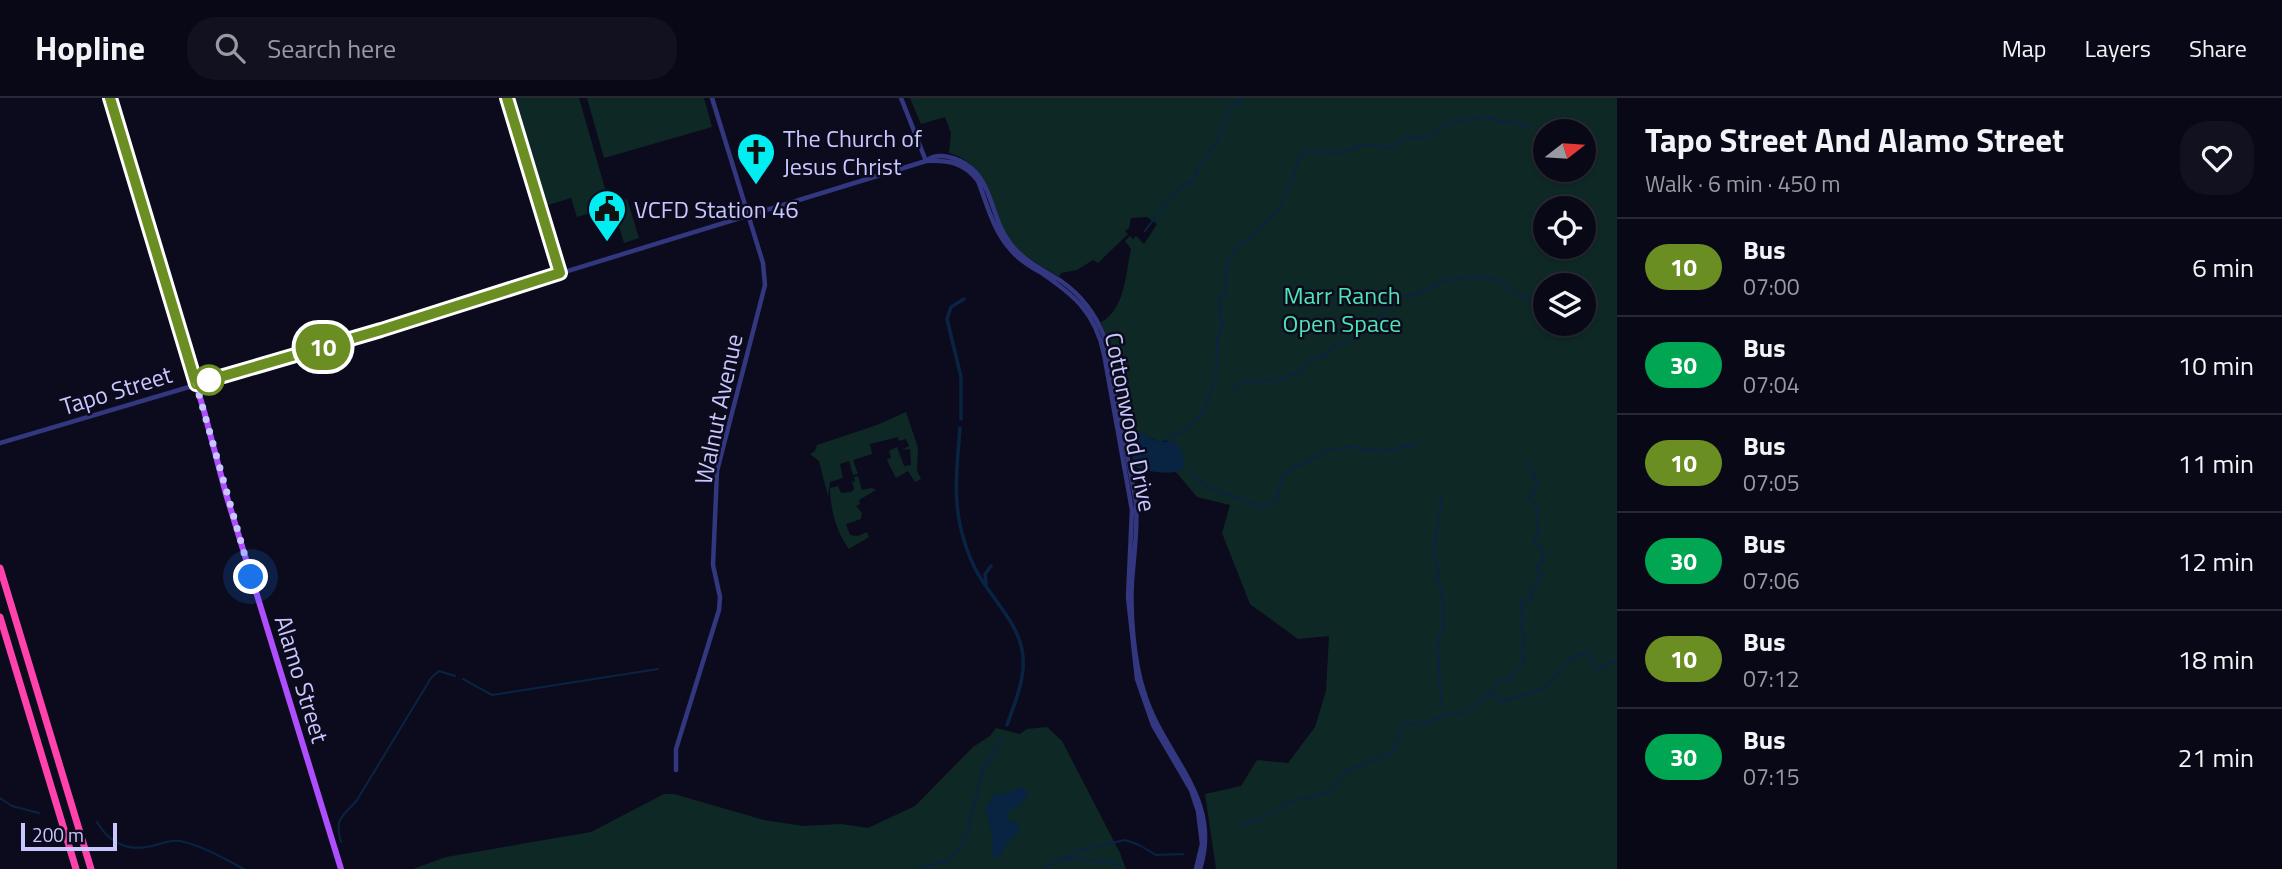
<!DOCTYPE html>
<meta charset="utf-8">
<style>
body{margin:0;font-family:"Titillium Web",sans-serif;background:#12111f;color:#f1f3f6;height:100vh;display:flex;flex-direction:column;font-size:26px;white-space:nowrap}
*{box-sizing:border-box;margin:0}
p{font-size:23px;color:#999aa1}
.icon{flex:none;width:38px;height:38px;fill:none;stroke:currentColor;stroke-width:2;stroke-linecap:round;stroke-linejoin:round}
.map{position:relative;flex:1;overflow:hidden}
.details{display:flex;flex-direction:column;background:#090816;width:665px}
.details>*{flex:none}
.badge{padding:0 14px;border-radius:23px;font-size:24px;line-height:46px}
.needle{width:46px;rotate:73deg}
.buttons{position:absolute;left:1533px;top:21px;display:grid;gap:14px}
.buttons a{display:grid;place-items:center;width:63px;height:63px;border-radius:50%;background:#090816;box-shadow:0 2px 5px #0004,0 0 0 2px #292935;font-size:35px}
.scale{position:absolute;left:21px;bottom:18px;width:96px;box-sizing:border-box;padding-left:7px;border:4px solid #c9c7ff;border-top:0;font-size:19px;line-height:24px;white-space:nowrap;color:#c9c7ff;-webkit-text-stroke:5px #0c0b1e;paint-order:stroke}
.you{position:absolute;width:35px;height:35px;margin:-18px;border:5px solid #fff;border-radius:50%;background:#1a73e8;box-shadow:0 0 0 10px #1a73e833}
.map>.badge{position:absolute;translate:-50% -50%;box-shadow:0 0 0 4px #fff}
.round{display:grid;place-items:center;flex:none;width:74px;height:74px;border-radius:28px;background:#12111f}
.head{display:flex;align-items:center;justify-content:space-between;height:119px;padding:0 28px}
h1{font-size:33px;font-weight:700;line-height:52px}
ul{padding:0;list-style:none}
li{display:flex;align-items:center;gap:21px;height:98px;padding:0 28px;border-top:2px solid #292935}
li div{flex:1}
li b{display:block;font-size:26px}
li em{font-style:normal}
li .badge{min-width:77px;font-weight:700;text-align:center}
header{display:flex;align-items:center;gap:42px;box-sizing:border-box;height:98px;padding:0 35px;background:#090816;border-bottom:2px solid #292935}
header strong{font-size:33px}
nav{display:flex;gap:38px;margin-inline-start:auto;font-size:24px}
.search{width:490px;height:63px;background:#12111f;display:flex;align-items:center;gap:18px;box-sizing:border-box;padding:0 24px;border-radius:28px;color:#999aa1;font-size:26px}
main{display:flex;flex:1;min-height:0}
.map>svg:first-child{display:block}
</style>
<header>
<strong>Hopline</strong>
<div class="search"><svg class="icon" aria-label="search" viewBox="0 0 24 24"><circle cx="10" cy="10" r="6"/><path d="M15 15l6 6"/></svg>Search here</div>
<nav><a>Map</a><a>Layers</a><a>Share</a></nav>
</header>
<main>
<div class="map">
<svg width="1617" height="771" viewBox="0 0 1617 771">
<rect width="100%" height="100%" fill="#0c0b1e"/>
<path fill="#0e2825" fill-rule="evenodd" d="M512,0h67l27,94 2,16 -31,9 -6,-19 -26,8z
M587,0h117l8,29 -108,31z
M910,0h707v771h-401l-11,-75 36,-8 16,-26 31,3 27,-36 11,-36 3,-55 -31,3 -48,-35 -28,-71 8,-28 -33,-8 -26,-31 -4,-26 -7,2 -34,-14 -16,-82 -9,-24c24,-12 25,-50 30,-73l-6,-8 5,-5 3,3 3,-3 8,8 13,-20 -10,-7 -16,1 -2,10 -4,3 3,3 -30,29 -5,-3 -16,10 -16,3 -2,4c-17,-11 -37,-21 -49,-37 -21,-31 -19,-76 -61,-87l2,-20 -6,-16 -24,7zM1545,33h39v39h-39zM1545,110h39v39h-39zM1545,187h39v39h-39z
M627,101l12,39 -15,5 -12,-40z
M906,314l12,36 -1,23 4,8 -6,3 -7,-11 -12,7 -8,-16 -1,-3 4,-1 -2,-7 8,-4 7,19 7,-1 -1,-16 -8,1 7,-4 -3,-7 -7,2 -1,-4 -28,7 2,10 -19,6 5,14 -5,1 -4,-14 -9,3 3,14 -13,4 -2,14 -9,-35 -9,-7 5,-3 2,-6 60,-20z
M858,378l4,14 10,-2 4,2 -17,10 1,4 -4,2 6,7 -1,6 -15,5 4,11 8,1 9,-4 2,5 -20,12c-13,-17 -19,-42 -19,-61l8,-2 3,7 10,-1 3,-3 -2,-8 3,1 -1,-5z
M1047,629l15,14 58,112 6,16h-713l33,-12 145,-25 73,-38h10l90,26 39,6 38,-2 27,4 47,-22 58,-59 17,-11 6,-8 24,6 7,-5z"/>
<path fill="#092443" d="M1127,328c11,3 17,10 27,14 8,3 15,0 23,4 5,7 10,19 5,26 -11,5 -37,2 -48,-4z
M1020,689l6,2 1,6 -3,5 -18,14 1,5 11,4 1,7 -13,15 -5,11 -8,2 -1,-23 -6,-28 9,-13 13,-1z"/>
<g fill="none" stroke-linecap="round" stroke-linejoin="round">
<path stroke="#092443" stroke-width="2" d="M1145,133l26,-35 5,-1 4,-8 13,-6 7,-17 17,-22 13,-35 9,-4 3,-5
M1232,293l12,-10 37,-1 9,-6 13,-1c5,-17 6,-16 22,-17l13,-14c17,0 21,-5 32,-16 3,-3 6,-6 8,-9l8,-6 8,-13 23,-4 26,-13 34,-5 5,2 3,-1 14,3 11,11 25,9
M1166,341l16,-7 10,-9 12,-13 6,-15 6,-16 1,-34 5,-21 -3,-27 6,-3 2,-31 14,-20 12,-6 29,-33 16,-43 8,-9 19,-1 12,3 28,-10 25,4 14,-10 19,-1 8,-2 16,-11 38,-8 19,7 7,-2 18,6
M1189,374l19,15 56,21 12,-7c3,-8 4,-20 8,-27 2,-3 38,-20 44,-23 8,-3 13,-1 21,-5 32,8 40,5 71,-3
M1441,397c1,20 -7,39 -7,59 0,5 4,11 5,17l-4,6c11,16 8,36 8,54l-5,6 1,6 -2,5 5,59
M463,581l29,16 166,-26
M1492,595l4,-10 8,-3 5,1 15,-20 -2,-16 4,-4 -6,-16 4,-7c-2,-7 -5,-10 -2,-17l11,-3 -3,-10 9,-4v-8l3,-2 -5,-4v-3c7,-7 8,-13 4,-22l-5,-1 -2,-5 4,-3c1,-13 -4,-18 -1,-31l-8,-7 1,-5 5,-1 2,-11 -8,-14v-6
M0,700l12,8 27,7
M97,724c10,18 28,29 50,25 13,-2 24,-9 37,-5 21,5 41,17 60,27
M1237,729l8,-5 13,-1 31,-19 27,-6 18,-7 7,-15 52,-22c6,-9 3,-20 12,-28l23,-1 15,-8 21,-2 24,-19 7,1 6,6h4l32,-10 9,-4 22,-26 17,-9 4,2 8,15 8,-2 7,-6 5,3
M341,744c-7,-25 2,-25 16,-42l74,-122 8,-7 16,5
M1060,762l22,-10 43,-10 14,5 17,10 27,-1
M917,771l29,-8 10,-8 11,-20 16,-64 19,-30
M1045,771c16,-14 35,-10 54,-8 9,2 14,-1 21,5"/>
<path stroke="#092443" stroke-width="3.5" d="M961,321v-42l-14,-58 4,-12 13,-8
M960,330c-3,38 -8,75 4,112 3,11 8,23 14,34 15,26 44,53 45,84 2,22 -9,47 -16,67
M986,485l-1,-9 6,-8"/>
<path stroke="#33377f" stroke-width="4.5" d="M901,0l25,63
M926,63c22,-1 38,1 52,20 9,23 15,49 32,68 8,10 19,17 30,23 34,23 55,40 64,82l28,156 -4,87 9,82 16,46 38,65 7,21 4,33 -6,25
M0,345l381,-113 27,-10 518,-159c12,-10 33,-3 44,6 23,18 22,54 40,76 13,17 33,27 51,38 20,14 34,32 43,55l32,166c2,26 -2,53 -4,79 -2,34 2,80 12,111 19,64 79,105 56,177
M676,672v-21l43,-139 1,-13 -7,-32 4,-94 48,-186 -2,-22 -51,-165"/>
<path stroke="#ae4eff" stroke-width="6" d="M110,0l94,313 22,83 115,375"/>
<path stroke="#ff42ac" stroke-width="7" d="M0,470l91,301
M0,519l76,252"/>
</g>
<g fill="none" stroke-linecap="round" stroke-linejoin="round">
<defs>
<path id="line" d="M110,0l86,286 185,-54 179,-57 -53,-175"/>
</defs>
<use href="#line" stroke="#fff" stroke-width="16"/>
<use href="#line" stroke="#6b8e23" stroke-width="10"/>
<path stroke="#c9c7ff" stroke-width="7" stroke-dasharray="0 12.6" d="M209,282l-13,4 55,193"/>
</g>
<defs>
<symbol id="church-pin" viewBox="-11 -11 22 30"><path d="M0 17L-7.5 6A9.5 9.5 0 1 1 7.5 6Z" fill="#00eef2" stroke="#0c0b1e"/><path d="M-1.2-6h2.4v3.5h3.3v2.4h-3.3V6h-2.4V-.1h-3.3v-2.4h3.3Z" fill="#111"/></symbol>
<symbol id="civic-pin" viewBox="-11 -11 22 30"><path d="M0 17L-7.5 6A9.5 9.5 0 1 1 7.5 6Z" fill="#00eef2" stroke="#0c0b1e"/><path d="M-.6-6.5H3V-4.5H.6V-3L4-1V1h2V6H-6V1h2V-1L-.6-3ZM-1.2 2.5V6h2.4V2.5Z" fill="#111"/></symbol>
</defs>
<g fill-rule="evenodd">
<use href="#church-pin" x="734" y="32" width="44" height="60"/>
<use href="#civic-pin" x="585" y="89" width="44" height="60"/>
</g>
<circle fill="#fff" stroke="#6b8e23" stroke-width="3.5" cx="209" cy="282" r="14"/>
<g text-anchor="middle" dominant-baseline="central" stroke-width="5" stroke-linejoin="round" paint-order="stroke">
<g font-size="24" fill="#c9c7ff" stroke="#0c0b1e" text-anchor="start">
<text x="783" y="40">The Church of<tspan x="783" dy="28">Jesus Christ</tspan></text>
<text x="634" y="111">VCFD Station 46</text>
</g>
<g font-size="24" fill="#4fe4b2" stroke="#0c0b1e">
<text x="1342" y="197">Marr Ranch<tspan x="1342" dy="28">Open Space</tspan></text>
</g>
<g font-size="24" fill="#c9c7ff" stroke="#0c0b1e">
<text transform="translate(116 292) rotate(-17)">Tapo Street</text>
<text transform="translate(718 311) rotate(-78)">Walnut Avenue</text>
<text transform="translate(1131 324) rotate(79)">Cottonwood Drive</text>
<text transform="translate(302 581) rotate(73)">Alamo Street</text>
</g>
</g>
</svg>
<div class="buttons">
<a><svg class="needle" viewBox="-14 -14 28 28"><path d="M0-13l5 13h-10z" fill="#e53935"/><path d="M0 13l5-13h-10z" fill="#999aa1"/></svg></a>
<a><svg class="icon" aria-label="locate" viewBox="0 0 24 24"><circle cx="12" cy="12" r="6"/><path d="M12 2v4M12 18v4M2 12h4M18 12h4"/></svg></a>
<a><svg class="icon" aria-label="layers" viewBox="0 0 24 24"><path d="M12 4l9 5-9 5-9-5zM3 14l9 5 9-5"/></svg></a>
</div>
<div class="scale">200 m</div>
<div class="you" style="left:251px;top:479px"></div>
<b class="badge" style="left:323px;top:249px;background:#6b8e23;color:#fff">10</b>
</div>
<section class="details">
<div class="head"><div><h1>Tapo Street And Alamo Street</h1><p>Walk · 6 min · 450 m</p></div><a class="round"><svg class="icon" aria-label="heart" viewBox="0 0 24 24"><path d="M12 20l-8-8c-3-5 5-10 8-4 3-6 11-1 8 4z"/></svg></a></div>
<ul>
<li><span class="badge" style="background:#6b8e23;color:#fff">10</span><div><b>Bus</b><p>07:00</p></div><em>6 min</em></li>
<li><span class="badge" style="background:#00a651;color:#fff">30</span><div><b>Bus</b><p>07:04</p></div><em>10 min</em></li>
<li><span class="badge" style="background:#6b8e23;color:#fff">10</span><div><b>Bus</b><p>07:05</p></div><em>11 min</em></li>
<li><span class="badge" style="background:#00a651;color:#fff">30</span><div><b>Bus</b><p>07:06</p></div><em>12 min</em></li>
<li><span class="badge" style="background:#6b8e23;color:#fff">10</span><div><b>Bus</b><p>07:12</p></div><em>18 min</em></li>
<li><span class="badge" style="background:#00a651;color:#fff">30</span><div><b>Bus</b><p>07:15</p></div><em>21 min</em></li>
</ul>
</section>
</main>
